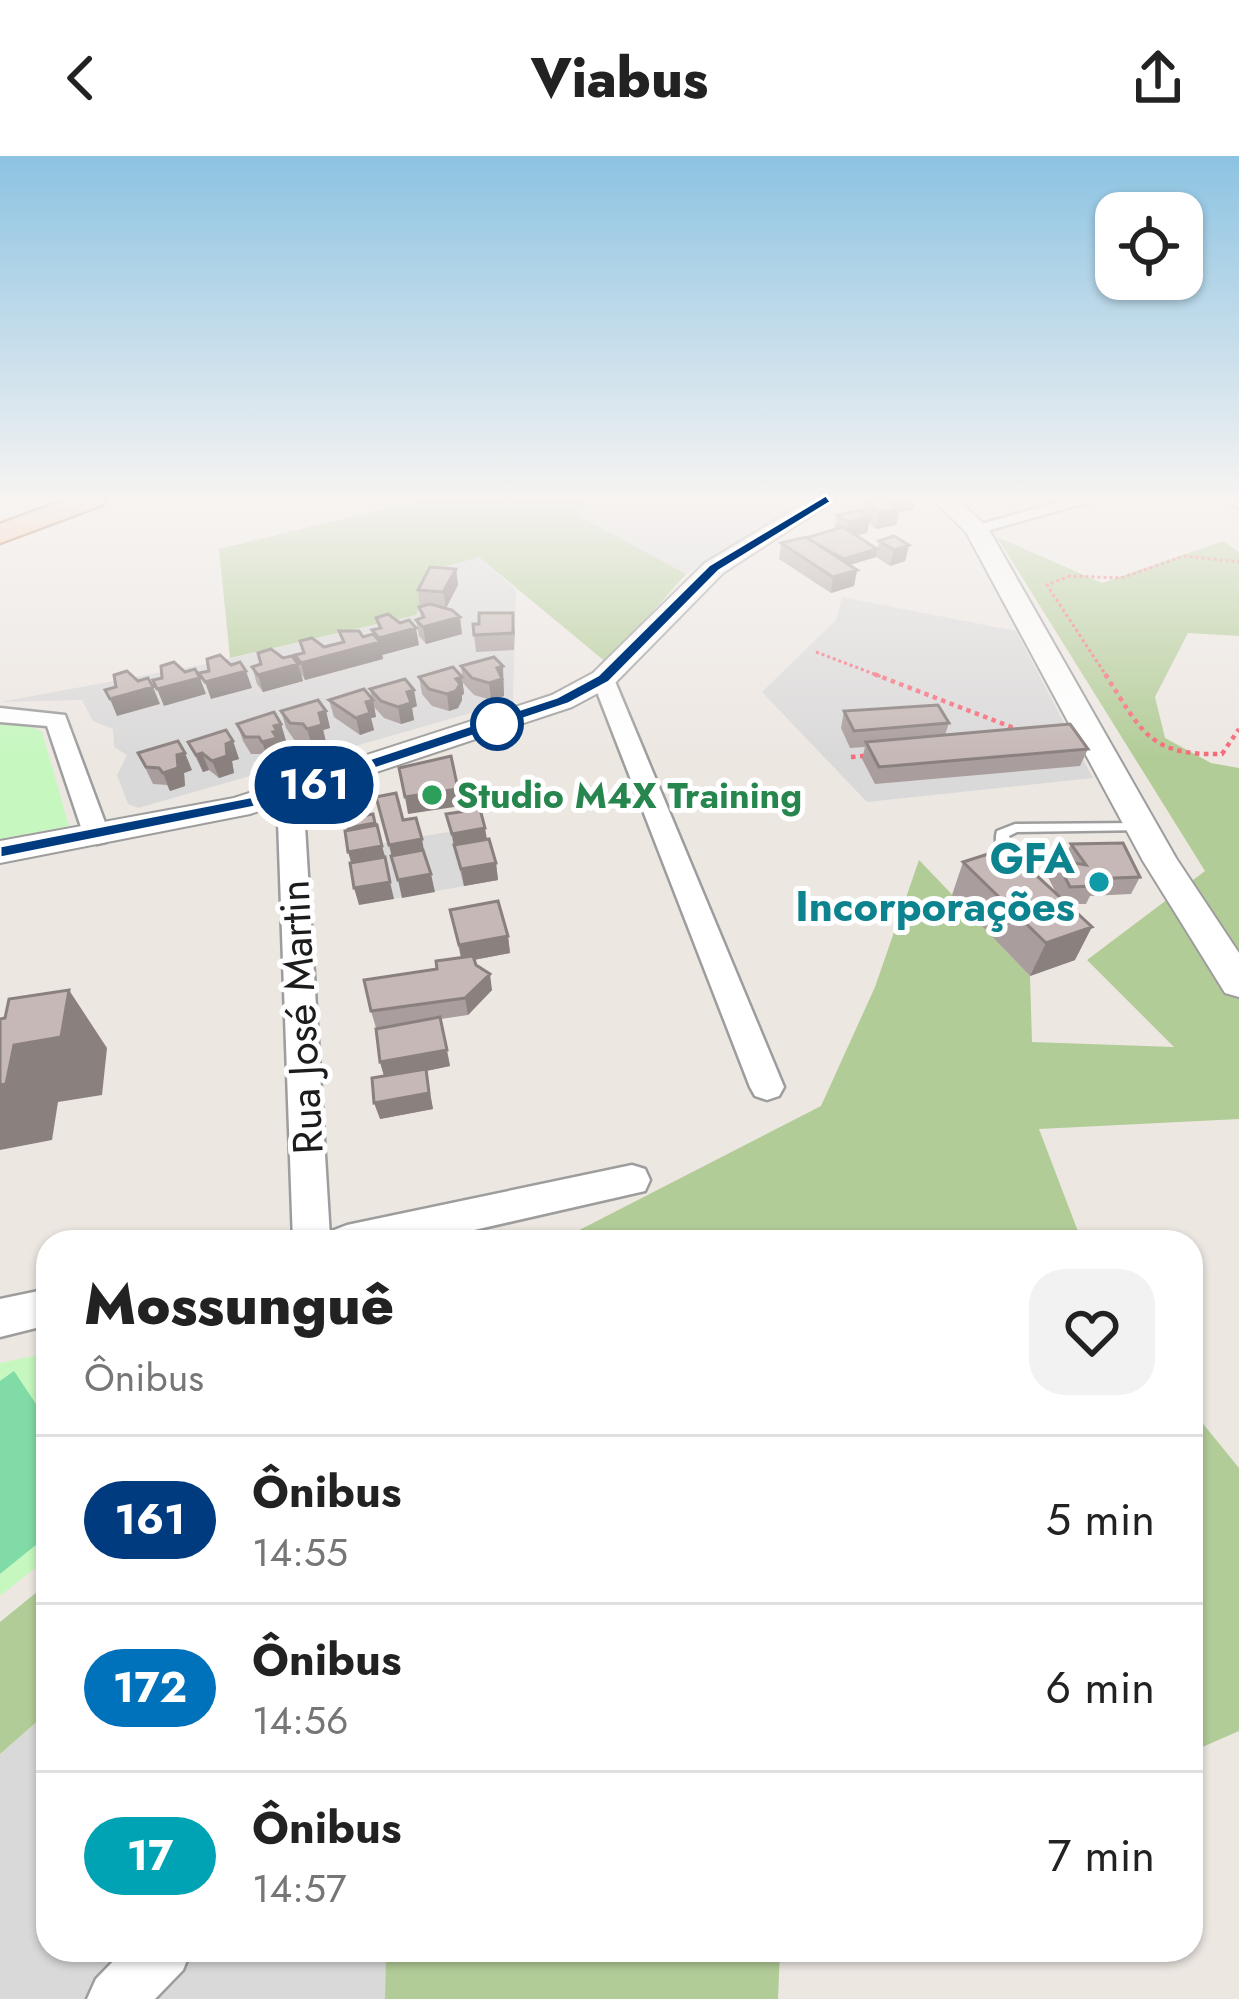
<!DOCTYPE html>
<html lang="pt">
<meta charset="utf-8">
<style>
body{margin:0;font-family:Jost,sans-serif;background:#f2f2f2;color:#222;height:100vh;display:flex;flex-direction:column;font-size:45px;white-space:nowrap}
*{box-sizing:border-box;margin:0}
p{font-size:39px;color:#767676}
.icon{flex:none;width:66px;height:66px;fill:none;stroke:currentColor;stroke-width:2;stroke-linecap:round;stroke-linejoin:round}
.map{position:relative;flex:1;overflow:hidden}
.drawer{position:absolute;left:36px;top:1074px;width:1167px;height:732px;display:flex;flex-direction:column;background:#fff;border-radius:36px;box-shadow:0 3px 9px #0004}
.drawer>*{flex:none}
.badge{padding:0 24px;border-radius:39px;font-size:42px;line-height:78px}
.fabs{position:absolute;left:1095px;top:36px;display:grid;gap:24px}
.fabs a{display:grid;place-items:center;width:108px;height:108px;border-radius:24px;background:#fff;box-shadow:0 3px 9px #0004;font-size:60px}
.map>.badge{position:absolute;translate:-50% -50%;box-shadow:0 0 0 6px #fff}
.round{display:grid;place-items:center;flex:none;width:126px;height:126px;border-radius:36px;background:#f2f2f2}
.overview{display:flex;align-items:center;justify-content:space-between;height:204px;padding:0 48px}
h1{font-size:57px;font-weight:800;line-height:90px}
ul{padding:0;list-style:none}
li{display:flex;align-items:center;gap:36px;height:168px;padding:0 48px;border-top:3px solid #e0e0e0}
li div{flex:1}
li b{display:block;font-size:45px}
li em{font-style:normal}
li .badge{min-width:132px;font-weight:700;text-align:center}
header{display:flex;justify-content:space-between;align-items:center;height:156px;padding:0 48px;background:#fff;font-size:54px;font-weight:800}
.map>svg:first-child{display:block}
</style>
<header><svg class="icon" aria-label="back" viewBox="0 0 24 24"><path d="M15 5l-7 7 7 7"/></svg>Viabus<svg class="icon" aria-label="share" viewBox="0 0 24 24"><path d="M12 15V3M7 8l5-5 5 5M5 13v7h14v-7"/></svg></header>
<div class="map">
<svg width="1239" height="1843" viewBox="0 0 1239 1843">
<rect width="100%" height="100%" fill="#ede7e2"/>
<path fill="#dad9d9" d="M590,343h215l-119,75 -109,-59z
M479,401l37,33 -3,111 -375,107 -10,-4 -11,-29 10,-20 -13,-8 -1,-18 -20,-8 -11,-21 -82,2 211,-39 205,-48 21,-46z
M842,441l174,34 77,147 -226,24 -105,-110 74,-72z
M482,670l16,54 -139,25 -9,-56z
M48,1556v238h338l-1,49h-385v-245z"/>
<path fill="#b2cc97" d="M426,343h164l-13,16 109,59 -79,89 -128,-106 -42,12 -21,46 -186,43 -11,-109z
M997,381l105,46 121,-42 16,11v84l-51,-3 -33,64 10,41 46,25 28,5v351l-200,10 43,113h-526l265,-136 54,-119 44,-127 111,116 2,66 142,5 -87,-87 118,-89z
M1191,1253l48,59v263l-48,21z
M48,1427v129l-48,42v-132z
M386,1794h394l-2,49h-393z"/>
<path fill="#c6f7bf" d="M0,566h23l19,10 27,94 -69,13z
M48,1197v205l-48,38v-233z"/>
<path fill="#81dba6" d="M14,1215l34,51v113l-48,39v-193z"/>
<g fill="none" stroke-linecap="round" stroke-linejoin="round">
<defs>
<path id="service" d="M1140,667l7,4 -2,3 -128,2 -8,4 1,12 11,15 -7,4c-14,-5 -21,-22 -17,-36l18,-7z"/>
<path id="minor" d="M1070,343h29l-123,35 -9,-6z
M1222,343h17v9z
M603,516l11,7 170,408 -5,9 -12,4 -12,-4 -5,-9 -158,-408z
M0,552l65,7 45,121 -4,6 -9,2 -13,-8 -37,-110 -47,-4z
M290,629l13,8 27,444 4,-7 13,-5 285,-60 13,4 5,11 -5,11 -223,51h-129l-16,-449z
M48,1133v36l-48,12v-38z
M124,1794h67l-8,20 -28,29h-68l9,-20z"/>
<path id="tertiary" d="M811,343h26l-114,74 -110,112 -41,22 -322,107 -250,49v-22l234,-43 318,-103 41,-22 112,-110z
M933,343h24l31,29 188,330 63,95v44l-14,-4 -82,-132 -177,-329z"/>
<path id="primary" d="M67,343h39l-4,6 -102,38v-19z"/>
</defs>
<use href="#service" stroke="#9d9d9d" stroke-width="5"/>
<use href="#minor" stroke="#9d9d9d" stroke-width="5"/>
<use href="#tertiary" stroke="#9d9d9d" stroke-width="4"/>
<use href="#primary" stroke="#904404" stroke-width="5"/>
<path stroke="#f66a79" stroke-width="3" stroke-dasharray="3 3" stroke-linecap="butt" d="M816,496l66,25
M1107,521l-60,-92 23,-9 51,2 63,-22 55,6"/>
<path stroke="#f66a79" stroke-width="4.5" stroke-dasharray="4.5 4.5" stroke-linecap="butt" d="M874,518l145,56
M1105,518c37,57 43,82 117,80l17,-25
M851,601l14,-1"/>
<use href="#service" fill="#fff" fill-rule="evenodd"/>
<use href="#minor" fill="#fff" fill-rule="evenodd"/>
<use href="#tertiary" fill="#fff" fill-rule="evenodd"/>
<use href="#primary" fill="#f9bd9b" fill-rule="evenodd"/>
</g>
<path fill="#a99e9d" d="M870,343h47l-3,10 -15,3 -3,13 -20,4 -7,-6 -2,10 -11,2 21,14 2,-8 30,4 -4,16 -15,5 -14,-9 -27,8 8,5 -3,16 -23,7 -52,-34 2,-16 53,-13 3,-15 24,-4 2,-10z
M456,413l2,16 -12,23 16,26 -36,10 -7,-8 -3,-16 5,-2 -3,-28z
M376,462l43,27 -37,10 1,4 -78,21 -4,-6 2,7 -40,11 -6,-8 -5,-17 31,-9 14,4 -2,-7 47,-13 -3,-11 24,6 10,-2 -1,-5 7,-1z
M473,468l42,6 -1,20 -38,2z
M461,510l44,17 -2,1 1,12 -13,4 -17,-5 -11,-12z
M419,521h43l2,17 -2,1v5l-4,8 -9,3 -17,-5 -10,-12z
M370,533l47,17 -5,2 2,12 -13,4 -17,-6 -10,-11 2,10 -5,1 3,12 -14,5 -26,-18 -5,-17 43,-1z
M281,555h45l4,17 -7,2 3,12 -14,4 -4,-5h-13l-9,-13z
M844,555l105,12 -4,12 143,14 -8,17 -205,18 -13,-25 3,-12 -15,1 -9,-20z
M237,568h44l5,17 -5,1 1,13 -14,4 -4,-5h-13l-8,-13z
M233,585l6,18 -7,2 2,12 -15,5 -10,-8 -6,2 -15,-30z
M138,597l54,17 -8,3 1,13 -15,5 -3,-6 -14,-1z
M446,658l41,25 9,24 2,17 -34,6z
M1071,688l69,33 -9,17 -41,2 -4,8h-19l8,56 -45,16 -78,-81 11,-33 94,33 -9,-18 8,-17 7,1z
M450,754l58,26 2,17 -36,7 18,30 -24,25 -27,4 9,47 -24,5 7,38 -53,10 4,-43 -4,-14 -4,-34 -5,-17 90,-53z"/>
<path fill="#8a817f" d="M898,343h19l-3,10 -15,3 -3,13 -20,4 3,-16 16,-3z
M870,361l-3,16 -21,5 3,-16z
M909,389l-4,16 -15,5 4,-16z
M877,393l-1,8 -33,10 1,-8z
M456,413l2,16 -12,23 -3,-16z
M857,414l-3,16 -23,7 2,-16z
M460,461l2,17 -36,10 -3,-17z
M416,472l3,17 -37,10 -3,-17z
M380,486l3,17 -78,21 -4,-17z
M298,508l5,17 -40,11 -5,-17z
M503,510l1,30 -13,4 -2,-17 8,-15z
M246,515l6,17 -41,11 -6,-17z
M462,521l2,17 -2,1v5l-4,8 -9,3 -2,-17 9,-15z
M200,522l6,16 -42,12 -7,-17z
M153,531l7,17 -43,12 -7,-17z
M414,534l3,16 -5,2 2,12 -13,4 -3,-17 9,-15z
M373,544l3,17 -5,1 3,12 -14,5 -4,-17 10,-16z
M326,555l4,17 -7,2 -4,-17z
M281,568l5,17 -5,1 1,13 -14,4 -6,-17 11,-10 1,-6z
M322,569l4,17 -14,4 -5,-17z
M233,585l6,18 -7,2 2,12 -15,5 -7,-17 14,-17z
M185,597l7,17 -8,3 1,13 -15,5 -7,-18 14,-18z
M202,597l7,17 -6,2 -7,-17z
M458,633l3,17 -53,8 -3,-17z
M485,672l3,17 -33,6 -3,-17z
M422,683l3,17 -32,6 -4,-17z
M382,690l5,17 -34,6 -5,-17z
M496,707l2,17 -34,6 -3,-17z
M431,718l4,18 -33,6 -4,-18z
M390,726l4,17 -35,6 -5,-17z
M1092,771l-17,33 -45,16 16,-33z
M508,780l2,17 -48,9 -3,-17z
M490,818l2,16 -24,25 -3,-17z
M69,834l38,58 -5,47 -44,7 -6,38 -52,10v-65l14,-40z
M440,861l10,49 -24,5 7,38 -53,10 -6,-16 11,-24 -5,-17z"/>
<path fill="#c5b8b6" stroke="#8a817f" stroke-width="3" d="M870,343h14l15,10 -20,4 -16,-12z
M859,354l11,7 -21,5 -12,-7z
M843,371l34,22 -33,10 -38,-21z
M894,380l15,9 -15,5 -15,-9z
M806,381l51,33 -24,7 -52,-34z
M430,411l26,2 -13,23 -25,-2z
M430,448l22,6 8,7 -37,10 -7,-7 8,-3 -5,-10z
M479,457h34v20l-39,2 -1,-11h6z
M388,458l12,9 9,-3 7,8 -37,10 -7,-8 9,-2 -5,-10z
M339,475h20l4,6 10,-3 7,8 -79,21 -6,-8 9,-2 -4,-12 12,-3 12,9 20,-5z
M271,493l12,9 9,-2 6,8 -40,11 -6,-8 9,-3 -3,-11z
M220,499l11,10 9,-3 6,9 -41,11 -6,-9 10,-2 -2,-12z
M494,501l9,9 -6,2 5,11 -13,4 -17,-5 -11,-12z
M174,506l11,10 10,-3 5,9 -43,11 -4,-9 9,-2 -1,-12z
M453,511l9,10 -6,2 4,5 -4,7 -9,3 -18,-5 -10,-12z
M127,515l11,10 10,-3 5,9 -43,12 -5,-9 11,-3 -2,-12z
M405,523l9,11 -7,2 4,11 -13,4 -17,-6 -11,-12z
M364,533l9,11 -7,2 4,11 -14,5 -27,-18z
M318,544l8,11 -7,2 3,12 -15,4 -4,-5 -13,-1 -9,-12z
M938,549l11,18 -95,8 -10,-20z
M274,556l7,12 -7,2 3,5 -4,1 4,6 -15,4 -3,-5h-14l-8,-13z
M1070,568l18,25 -209,18 -13,-25z
M226,574l7,11 -7,3 1,12 -15,5 -10,-8 -6,2 -8,-13z
M178,585l7,12 -8,2 1,13 -15,5 -4,-5 -13,-1 -8,-14z
M451,600l7,33 -53,8 -6,-29z
M396,637l7,27 13,-2 6,21 -33,6 -13,-48z
M480,653l5,19 -33,6 -6,-20z
M373,658l2,9 -27,5 -2,-9z
M377,669l5,21 -34,6 -3,-21z
M489,683l7,24 -35,6 -7,-24z
M1123,687l17,34 -50,2 4,7 -24,1 -14,-27 30,5 -15,-21z
M1007,692l85,79 -46,16 -83,-81z
M423,694l8,24 -33,6 -7,-24z
M385,701l5,25 -36,6 -4,-25z
M498,745l10,35 -49,9 -9,-35z
M473,800l3,9 14,9 -25,24 -94,13 -7,-31 73,-11 -1,-8z
M69,834l-8,47 -47,8 -8,39 -6,1v-66l5,-1 4,-19z
M440,861l7,33 -67,12 -4,-33z
M426,913l3,24 -55,10 -2,-25z"/>
<linearGradient id="sky" x2="0" y2="1"><stop stop-color="#8cc3e2"/><stop offset="0.57" stop-color="#f7f4f2"/><stop offset="1" stop-color="#f7f4f2" stop-opacity="0"/></linearGradient>
<rect width="1239" height="601" fill="url(#sky)"/>
<path fill="#003b80" stroke="#fff" stroke-width="3" d="M826,339l5,7 -112,69 -110,111 -41,22 -298,100 -270,54v-12l260,-51 297,-98 41,-22 111,-110z"/>
<circle fill="#fff" stroke="#003b80" stroke-width="6" cx="497" cy="568" r="24"/>
<circle fill="#2e9e5b" stroke="#fff" stroke-width="4.5" cx="432" cy="639" r="12"/>
<circle fill="#0f9aa8" stroke="#fff" stroke-width="4.5" cx="1099" cy="726" r="12"/>
<g text-anchor="middle" dominant-baseline="central" stroke-width="10" stroke-linejoin="round" paint-order="stroke">
<g font-size="36" font-weight="bold" fill="#27864d" stroke="#fff" text-anchor="start">
<text x="456" y="639">Studio M4X Training</text>
</g>
<g font-size="42" font-weight="bold" fill="#0d838f" stroke="#fff" text-anchor="end">
<text x="1075" y="702">GFA<tspan x="1075" dy="48">Incorporações</tspan></text>
</g>
<g font-size="42" fill="#1c1c1c" stroke="#fff">
<text transform="translate(301 861) rotate(-93)">Rua José Martin</text>
</g>
</g>
</svg>
<div class="fabs">
<a><svg class="icon" aria-label="locate" viewBox="0 0 24 24"><circle cx="12" cy="12" r="6"/><path d="M12 2v4M12 18v4M2 12h4M18 12h4"/></svg></a>
</div>
<b class="badge" style="left:314px;top:629px;background:#003b80;color:#fff">161</b>
<section class="drawer">
<div class="overview"><div><h1>Mossunguê</h1><p>Ônibus</p></div><a class="round"><svg class="icon" aria-label="heart" viewBox="0 0 24 24"><path d="M12 20l-8-8c-3-5 5-10 8-4 3-6 11-1 8 4z"/></svg></a></div>
<ul>
<li><span class="badge" style="background:#003b80;color:#fff">161</span><div><b>Ônibus</b><p>14:55</p></div><em>5 min</em></li>
<li><span class="badge" style="background:#0072bc;color:#fff">172</span><div><b>Ônibus</b><p>14:56</p></div><em>6 min</em></li>
<li><span class="badge" style="background:#00a3b4;color:#fff">17</span><div><b>Ônibus</b><p>14:57</p></div><em>7 min</em></li>
</ul>
</section>
</div>
